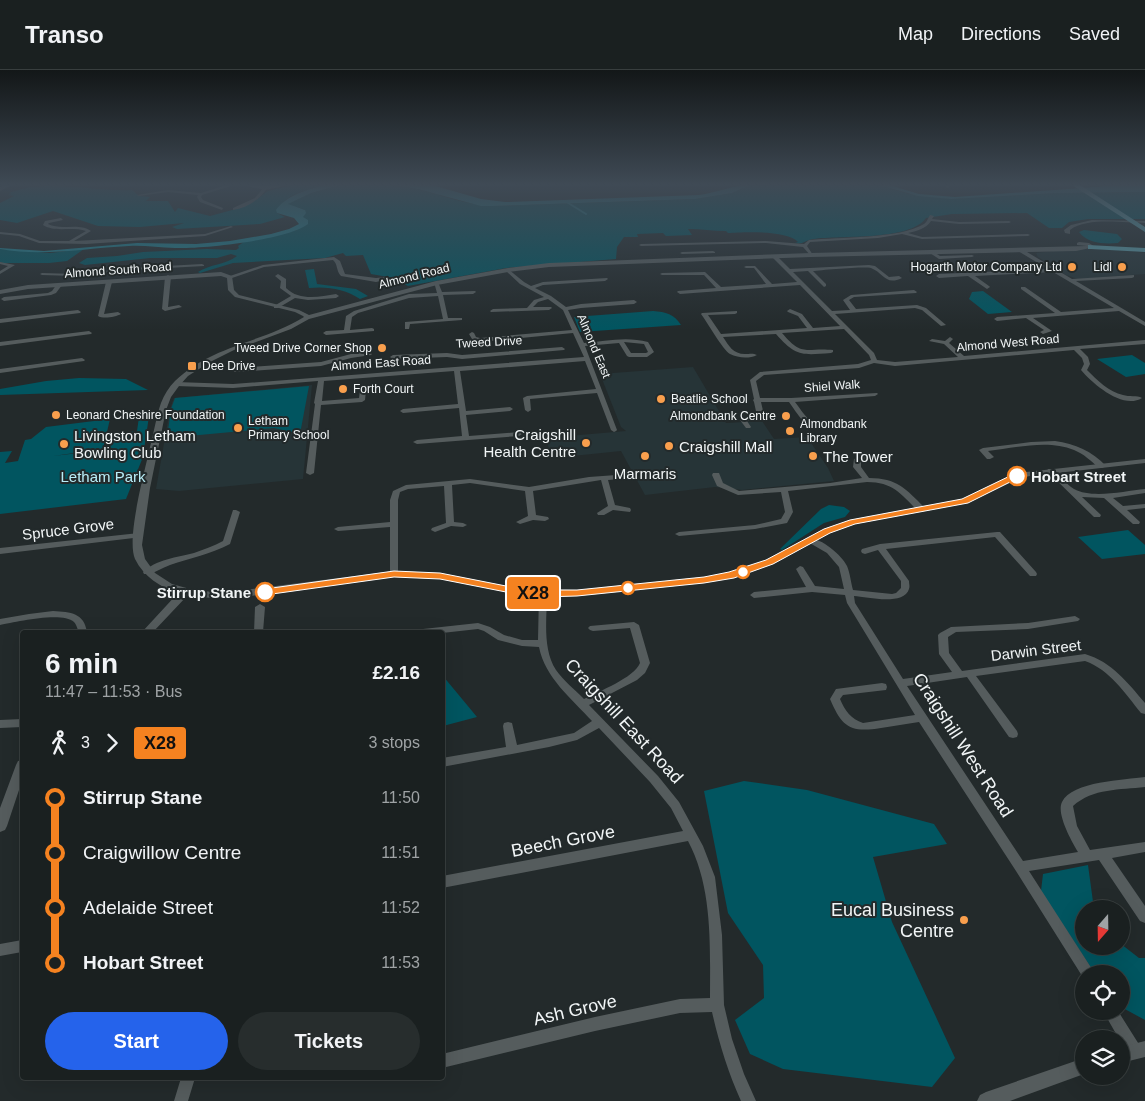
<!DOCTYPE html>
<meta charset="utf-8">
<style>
body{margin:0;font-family:Arial,sans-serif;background:#272d2d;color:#f1f3f6;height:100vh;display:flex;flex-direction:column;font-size:19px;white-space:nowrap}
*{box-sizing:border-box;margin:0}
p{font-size:16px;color:#9fa3a5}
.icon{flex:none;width:28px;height:28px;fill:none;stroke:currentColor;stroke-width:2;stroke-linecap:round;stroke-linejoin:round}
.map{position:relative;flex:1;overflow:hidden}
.panel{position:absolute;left:20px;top:560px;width:425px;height:450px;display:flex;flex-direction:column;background:#1a2020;border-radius:5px;box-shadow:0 5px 20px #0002,0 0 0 1px #383e3e}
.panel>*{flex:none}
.badge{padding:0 10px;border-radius:4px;font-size:18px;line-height:32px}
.needle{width:32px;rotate:200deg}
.controls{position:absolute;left:1075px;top:830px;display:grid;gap:10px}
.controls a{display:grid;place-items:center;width:55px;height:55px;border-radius:50%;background:#1a2020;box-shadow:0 5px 20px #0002,0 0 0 1px #383e3e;font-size:25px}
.map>.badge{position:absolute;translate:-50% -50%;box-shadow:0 0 0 2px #fff}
.legs{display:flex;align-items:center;gap:8px;height:55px;padding:0 25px;font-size:16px}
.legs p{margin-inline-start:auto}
.summary{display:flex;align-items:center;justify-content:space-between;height:85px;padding:0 25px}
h1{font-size:28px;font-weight:700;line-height:38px}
.cta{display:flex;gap:10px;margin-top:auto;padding:10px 25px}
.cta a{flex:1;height:58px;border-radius:30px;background:#2563eb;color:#fff;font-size:20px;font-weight:700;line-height:58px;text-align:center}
.cta a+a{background:#272d2d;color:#f1f3f6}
ul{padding:0 25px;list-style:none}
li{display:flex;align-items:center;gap:18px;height:55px;font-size:19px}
li i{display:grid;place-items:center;width:8px;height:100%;margin:0 6px;background:currentColor}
li i::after{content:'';width:12px;height:12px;margin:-6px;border:4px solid;border-radius:50%;background:#1a2020}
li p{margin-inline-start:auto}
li:first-child i{background:linear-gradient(#0000 50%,currentColor 0)}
li:last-child i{background:linear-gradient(currentColor 50%,#0000 0)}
header{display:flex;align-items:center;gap:30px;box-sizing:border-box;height:70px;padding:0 25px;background:#1a2020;border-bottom:1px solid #383e3e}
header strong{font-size:24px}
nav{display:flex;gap:28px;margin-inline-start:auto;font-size:18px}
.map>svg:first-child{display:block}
</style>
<header>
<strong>Transo</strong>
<nav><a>Map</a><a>Directions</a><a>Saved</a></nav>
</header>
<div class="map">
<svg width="1145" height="1031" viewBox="0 0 1145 1031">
<rect width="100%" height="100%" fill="#232a2b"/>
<path fill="#263437" d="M1069,179h47l29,4v21l-67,5 -12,-4 -28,-18 -2,-4z
M693,297l33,56 36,-2 12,18 33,-2 21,31 6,13 -92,9 -27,-3 -70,8 -24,-44 -68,7 -8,-20 81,-7 -5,-4 -21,-53z
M312,315l-9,94 -124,12 -23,-2 14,-80 4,-11z"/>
<path fill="#015560" d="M293,115h32c-18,5 -42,9 -48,28l8,4 -25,7 -83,5 -5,-2 12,-4 -44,4 -42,-1 -45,-15 -36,12 -17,-3v-17l14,-7 -6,-1 4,-1 -3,-1c37,-15 84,-1 123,-3l7,6 11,1 -4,4h22l7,11 3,-4 32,8 26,-7 17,-7 15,-11z
M340,115c26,0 52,-1 77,4 25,6 50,16 75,17l203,-7 37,-6 18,-8h129l30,9 42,5 106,-6 88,-1v27h-57l-19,3 -7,6h-13l-22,-15 -75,1 -26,4c-16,23 -85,17 -113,21 -7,1 -11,6 -18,4l3,-1c-10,-12 -55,-10 -70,-9l-2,-2c-13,0 -25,-2 -38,-2l4,6 -26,1 -3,-3 -26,1 1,3h-14l-7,10 -1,12 -110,9 -98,18 -14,-8 -23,-4 -8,-19 -17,1 -3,-3 -18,5 -92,5 -33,10 -2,-1c12,-8 27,-7 39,-16l-6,-2 -14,4h-67l-65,7 -6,-2 8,-5 30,-2 26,-4 64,-3 29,1 3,-2 -1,-2 7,-5 52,-11 8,-20 -11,-4 9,4 1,3 -5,3 -8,-5 -4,-7 24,-11z
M1084,160l33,4 5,5 -4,4c-13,1 -30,1 -39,-11z
M0,179l50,4 34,-4 -17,12 -18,2h-46l-3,-1z
M314,199l3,15 39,5 12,7 -8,3c-15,-10 -33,-13 -51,-11l-4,-18z
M983,221l29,21 -24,2 -19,-15 3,-7z
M653,241c13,1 21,3 28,14l-101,7 -6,-15z
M1132,285l13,8v11l-19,3 -29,-18z
M79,308l47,1 22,11 -148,5v-6l46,-8z
M309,316l-9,48 -26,-6 -107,10 4,-29 4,-11z
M149,346l-6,41 -17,42 -126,15v-62l12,-1 -7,12 13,-2 7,-21 6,-1 15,-12 64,-8 -7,30 -50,7 52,-6 4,-15 28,-4 2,-14z
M829,435l15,2 6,4 -5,6 -21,6 -42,27 -2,-1 41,-40z
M1128,460l17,15v9l-43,5 -24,-22z
M442,606h1l34,41 -34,9z
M744,711l63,9 127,34 13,20 -74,13 19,65 63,136 -23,29 -149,-18 -33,-15 -15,-34 29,-22 -1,-33 -35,-52 -24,-122z
M1088,795l6,44h-10v37h37v-2l18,14h6v62l-24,-13v-33h-26l-54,-83 2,-17z"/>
<path fill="#1e7e8d" d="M324,115h16l-29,8 -23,11 17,6 1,3 -3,4 5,3v4c-20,16 -106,25 -133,24 -16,0 -31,-3 -46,-2 -43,2 -86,11 -129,3v-1l44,3 93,-8 59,1 34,-3 41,-7 18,-5 10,-5 -5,-6 -17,-5 -1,-3c11,-15 30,-20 48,-25z
M392,115h40l49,14 24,3 194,-7c17,-2 34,-10 51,-10l-18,8 -37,6 -203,7h-11l-63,-17z
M879,115h10l30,9 36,3 168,-12h22v7l-88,1 -106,6 -33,-3z"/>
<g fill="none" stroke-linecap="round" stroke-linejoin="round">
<path stroke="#1e7e8d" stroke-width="2" d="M565,131l21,13"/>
<path fill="#1e7e8d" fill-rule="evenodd" d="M1145,116v4l-62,2 -4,-2 4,-2z"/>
<path fill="#555c5d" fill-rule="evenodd" d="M226,115h8l-32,10 -1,2 2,3 20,8 -1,2 -22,-8 -3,-5 1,-2 -30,-3 -29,4 -2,-1 31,-5 33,3z
M943,115h5l2,2 -2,1z
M984,115h6v1l-2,1z
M264,117l3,1c-7,12 -21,20 -34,22v-2l22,-10z
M930,145l4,1 -2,3 27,3 50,-1 2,1 -2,1 -50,1 -28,-3c-5,8 -15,10 -23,12l14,4 106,-3 2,1 -2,1 -106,3 -20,-5 -24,4 -68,4 -3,4 6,9 -2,1 -8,-9 -37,-4 -125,3 -2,-1 2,-1 125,-3 38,3 5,-4c29,-3 91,-1 115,-16 3,-2 4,-6 6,-9z
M61,148l2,2 -14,3 -1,1c14,7 30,-2 43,7l-17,10 131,-7 26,-8 2,1 -28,9 -119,8 -47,-1 -20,-7 -19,-2v-2l20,2 20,7h29l17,-10c-15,-5 -30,2 -43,-6l2,-4z
M1018,179h4l50,30 62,-4v2l-2,1 -56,3 69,41v4l-26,-15 -86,7 19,13 -9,3 -3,-2 4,-2 -18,-12 -29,3 -3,-2 3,-2 58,-4 -34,-24v-2h4l36,25 53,-4 -61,-36 -78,4 14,10 1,1 -3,2 -19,-13 -29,2 -3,-2 3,-2 109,-5 -30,-18z
M713,181l2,1v1l-33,1 -2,-1 2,-1z
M932,181l8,5 32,-1 2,1 -2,1 -33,2 -9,-6v-1z
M773,186h4l13,13 79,-4 6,1 14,11 10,-1 3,2c-17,8 -18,-5 -31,-10 -5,-2 -49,2 -58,3l13,13v2l-2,1 -16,-16 -15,1 39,39 18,-1 -7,-10 8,-5 63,-5 3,2 -1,1 -62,4 -5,3 7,9 61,-4 9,3 20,17 -5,1 -19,-16 -7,-2 -80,6 39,39 3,7 18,2 63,-5 -14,-13 -15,-3 3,-2 13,2 5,-4 3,2 -4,4 15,13 181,-16v4l-65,5 8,8 2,7 -3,6c10,10 22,22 36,25 6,2 14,0 19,3 -19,12 -49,-14 -61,-28l3,-6 -2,-6 -8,-8 -179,16 -21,-3 -15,5 -95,7 -8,6 4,17h31l86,-5 1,1 -3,2 -80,6c15,20 15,24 42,22l2,1v2c-30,6 -34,-2 -50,-25h-28l3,13h6l3,2 -3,2 -23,2 4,6 -1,1h-4l-6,-8 1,-1 16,-3 -3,-14 -1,-2 1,-1 -4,-19 10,-8 98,-8 13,-4 -2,-5 -25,-26 -62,4c21,25 24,14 51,17v2l-2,1c-29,2 -35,4 -55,-19l-53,3c6,9 10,17 22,17 5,0 8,-1 12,1 -8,4 -19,3 -27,-1 -7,-4 -23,-32 -29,-40l1,-1 35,-2v2l-2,1 -27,1 13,19 86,-6 -9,-12 -10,-4 -1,-1 3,-2 12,5 11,14 27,-2 -40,-41 -120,9 -3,-2 1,-1 38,-3 -12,-13h-42l-2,-1 2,-1 43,-1 16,15 45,-3 -12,-16h-8l-2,-1 2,-1h9l17,18 25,-2 -24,-24z
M334,187l6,4 5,13 31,4 11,-1 3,2 -14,3 -35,-6c-5,-5 -3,-12 -8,-16l-69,7 -32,11 -5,-1 36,-12z
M0,192l15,3 -15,9v-3l8,-5 -8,-2z
M202,194l2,1v1l-74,4 -55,6 -33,-1 -2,-1 2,-1 33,1 55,-6z
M508,199l16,13 7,4 12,-4 64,-4 1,1 -3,2 -62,4 -8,3 16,8 15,11 15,-3 53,-4 3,2 -3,2 -53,4 -13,2 16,33c21,-2 43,-7 64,-1l6,10 -7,5h-18l-2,-1 -8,-13 -34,3 32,84 -1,1 -2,1 -3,-2 -14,-37 -67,6 1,11 -3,2 -3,-2 -2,-12 4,-2 69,-7 -11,-28 -125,10 6,40 44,-4 3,2 -3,2 -44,4 3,21 50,-4 3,2 -3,2 -102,8 -4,-2 4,-2 45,-4 -3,-28 -56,5 -3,-2 3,-2 55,-5 -4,-33 -130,10 -2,20 37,-3 1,-8 3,-2 3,2 -1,10 -3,2 -41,3 -7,68 -4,2 -4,-2 9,-69 -1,-1 4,-22 -85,7 -57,-2 -3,-2 3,-2 57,2 351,-27 -11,-24 -93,9 -8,-3 -3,-5 3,-2 2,1 2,4 4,1 92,-8 -9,-20 -15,-11 -10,3 -5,5h18l1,1 -3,2 -58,2 -1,-1 3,-2 34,-1 7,-8 10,-3 -24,-13 -14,-13v-1zM624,272l20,2 4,8 -2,1h-15z
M278,204l8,5v9c13,13 33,9 50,6l3,2 -3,2 -28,2 -13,-2 -17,10h-4v-2l17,-10 -11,-8 1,-7 -6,-5z
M168,205l3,2 -3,30 11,-2 3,2 -17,4 -3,-2 3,-32z
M109,210l3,2 -8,32 14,-2 3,2c-5,3 -18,5 -23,2l8,-34z
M434,212h4l4,10 33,-1 1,1 -3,2 -30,1 5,23h14v2l-52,4 -1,5h-4v-7l38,-3 -5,-23 -29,2 -51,15 -6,4 -2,13 22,-2 2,1v2l-48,4 -3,-2 3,-2 18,-1 2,-14 8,-5 55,-17 28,-1z
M57,214l5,1 -6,8 -5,2 -47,6 -3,-2 3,-2 44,-4 4,-2z
M78,240l3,2 -1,1 -80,10v-4z
M89,261l3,2 -1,1 -91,12v-4z
M562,277l3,2 -1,1 -102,9 -15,-2 -54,2 -3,-2 3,-2 54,-2 15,2z
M369,282l3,2 -1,1 -20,3 -30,8 -86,6 -3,-2 3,-2 86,-6 30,-8z
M82,288l3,2 -1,1 -84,12v-4z
M1055,371c20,3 37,10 51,25l-4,2h-3c-8,-7 -15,-14 -25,-18 -26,-11 -59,-2 -86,1l6,6 -4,2h-3l-8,-9 4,-2 48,-6z
M887,383l4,2 -1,2 -22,2 -7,3v5l8,11c28,0 37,11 55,29l1,2 -1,2h-6c-17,-17 -25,-29 -51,-29l-79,9 5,21 -6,11 -32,6 -76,7 -4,-2 4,-2 76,-7 26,-6 4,-7 -4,-20 -43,3 -21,-9 -5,-11 1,-2h6l4,10 16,8 91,-8 32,-5 -9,-11 1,-8 13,-4z
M1048,399h6c6,7 12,15 20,20 18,10 51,2 71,0v4l-32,5 10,8 22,-2v4l-18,2 13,12 -1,2h-6l-29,-26 -22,-1 19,18 -1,2h-6l-47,-46z
M630,404h3v4l-25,2 7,25 15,3 1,2 -1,2 -17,-2 -9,5h-6l-1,-2 11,-7 -7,-26 -68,11 3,24 12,2 1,2 -4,2 -12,-1 -13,4 -4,-2 12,-6 -3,-25 -55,-8 -18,2 2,37 9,1 4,2 -4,2 -12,-1 -16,6 -4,-2 1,-2 14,-5 -2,-37 -36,3 -8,3 -2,8v74l-4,3 -4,-3v-47l-52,4 -4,-2 4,-2 52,-5v-22l3,-9 13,-6 64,-6 59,8 60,-10z
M233,440h3l4,2 -10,32c-19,10 -40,14 -60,21 -8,3 -18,10 -26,9l-1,-2c12,-12 35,-15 51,-19 10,-4 20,-7 29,-12z
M997,462h3l36,40 1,2 -1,2h-6l-35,-39 -109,12 23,32c0,3 1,5 0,8 -5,17 -42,8 -55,7l1,7 48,76 49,-7 -13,-18 -1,-19 2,-2 11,-6 77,-4 47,-7 5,3 -2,2 -50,8 -72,3 -8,5 1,16 13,18 123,-17c27,8 42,28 60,49v11l-4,-1c-16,-20 -31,-43 -56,-52l-109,15 41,55 1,3 -1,3 -4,1 -4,-1 -42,-60 -60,9 116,175 55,-9c-6,-10 -22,-38 -16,-50 10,-21 63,-22 83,-25v10c-25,3 -52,1 -72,19l4,20 13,24 55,-8v10l-33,6 33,48v17l-5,-2 -41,-61 -70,11 63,98 2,5h-10v5l-68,-108 -97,-149c-13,2 -25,4 -38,6 -31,5 -39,-1 -51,-29l6,-10 46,-6 4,1 1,3 -1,3 -43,5 -3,4c5,12 11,20 23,24l52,-8 -68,-112 -2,-8 -33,-3 -58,6 -4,-3 4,-3 52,-5 -10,-18 4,-3 3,1 12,19 29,3 -5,-22 -12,-14 -19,-11 -1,-2 1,-2c12,-1 34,17 39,28 3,7 4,17 6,24l39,4 4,-1 5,-5v-7l-23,-31 -13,4 -3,-1 -1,-2 1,-2 18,-5z
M139,463l4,2 -1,2 -142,17v-6z
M543,520l4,3c0,25 -5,55 9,77 7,10 19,20 28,29 15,-8 50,-21 56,-36l-10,-35 -37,3 -3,-1 -2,-2 2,-2 44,-4 5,3 11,38 -5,10 -8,7 -48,25 69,71 21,26 24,44 12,31 7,58 2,70 8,34 12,35 12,27h-15c-13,-29 -22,-58 -29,-89l-32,1 -85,18 -153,37v-14l153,-37 85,-18 30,-1c0,-52 3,-110 -22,-157l-246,47v-12l241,-45 -12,-23 -21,-26 -51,-54 -22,12 -28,7 -107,20v-9l64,-11 -3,-21 1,-3 4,-1 4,1 5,22 57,-12 18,-12c-20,-22 -47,-43 -53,-74l-17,-1 -24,-6 -14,-9 -6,-2 -36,4 -24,-1 2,-2 3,-1 55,-6 12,4 14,8 18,5h16l1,-47z
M260,534l5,3 -2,25h-9l1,-25z
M53,541c18,1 31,2 34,21h-8c-2,-3 -2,-7 -5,-10 -12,-11 -59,0 -74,3v-6l29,-5z
M22,649v8l-22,1v-8z
M22,870v12l-22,4v-12z
M1103,941h15l22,35 2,5 -2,5 -5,2c-7,-3 -13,-12 -14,-19h-2z
M181,1008h14l-7,23h-14z"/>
<path fill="#555c5d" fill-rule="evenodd" d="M1092,150l53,1v2c-21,0 -58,-6 -75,7v4l-5,-1 -1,-3 7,-5z
M1079,172l10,1 6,4 -19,4 -265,6 -262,10 -41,5 -71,13 -128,34 -18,10 -57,21 -24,12 -22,14 -9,10 -8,11 -5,13 -16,78 -8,57 3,14 10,14 17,11 18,5 22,3 24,-1 158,-20 46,2 76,15 61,2 127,-13 26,-5 37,-12 57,-31 26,-9 113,-21 54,-26 128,-14v4l-123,14 -54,26 -113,21 -25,9 -57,31 -39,13 -30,6 -127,13h-34l-27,-2 -76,-15 -46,-2 -158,21h-24l-25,-2 -34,36h-11l36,-39c-18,-6 -34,-16 -43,-34 -9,-21 10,-88 15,-112 4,-14 6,-30 11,-44 3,-8 8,-16 14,-22 37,-36 87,-38 129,-64l-1,-1 -8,-4 -60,-15 -7,-7 -1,-12 -6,-2 -193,13 -28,5v-4l28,-5 193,-13 11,4 2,14 5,5 60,15 10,5 127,-34 72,-13 41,-5 262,-10 276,-7 -10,-1v-2z
M22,690v21l-15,45 -2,4 -5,2v-24l16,-43 2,-4z
M1145,971v16l-24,6v-16z
M1084,988v16l-74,27h-33l3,-6 6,-3z"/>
<path fill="#555c5d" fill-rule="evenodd" d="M4,115h8l-12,6v-4z
M242,115h47l-24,5z"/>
<path fill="#5a9fab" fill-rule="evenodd" d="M1072,115h8l65,42v5z
M1088,175l57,3v4l-54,-3h-3z"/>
</g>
<linearGradient id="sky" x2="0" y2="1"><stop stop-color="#131718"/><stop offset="0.44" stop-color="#3f4a55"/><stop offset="1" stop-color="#3f4a55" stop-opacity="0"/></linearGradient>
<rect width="1145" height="260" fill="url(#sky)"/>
<path fill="#f58220" stroke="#fff" d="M1014,404l8,2 -54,27 -113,21 -25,9 -57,31 -39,14 -30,5 -127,13 -34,1 -27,-3 -76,-15 -46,-2 -129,18 -5,-3 5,-3 129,-18 46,2 76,15 27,2h34l127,-13 25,-5 37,-12 58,-31 26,-9 112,-21z"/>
<g fill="#f99f4d" stroke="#232a2b" stroke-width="2">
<circle cx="1072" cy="197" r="5"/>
<circle cx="1122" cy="197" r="5"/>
<circle cx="382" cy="278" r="5"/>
<rect x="187" y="291" width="10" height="10" rx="2.5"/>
<circle cx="343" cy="319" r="5"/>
<circle cx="661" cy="329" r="5"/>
<circle cx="56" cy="345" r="5"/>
<circle cx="786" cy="346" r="5"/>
<circle cx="238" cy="358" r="5"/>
<circle cx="790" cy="361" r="5"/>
<circle cx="586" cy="373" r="5"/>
<circle cx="64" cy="374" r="5"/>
<circle cx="669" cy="376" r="5"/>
<circle cx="645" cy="386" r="5"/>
<circle cx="813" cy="386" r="5"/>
<circle cx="964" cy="850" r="5"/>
</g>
<g fill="#fff" stroke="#f58220" stroke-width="2.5">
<circle cx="1017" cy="406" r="9"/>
<circle cx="743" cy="502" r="6"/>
<circle cx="628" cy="518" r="6"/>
<circle cx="265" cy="522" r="9"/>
</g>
<g text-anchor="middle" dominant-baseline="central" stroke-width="4" stroke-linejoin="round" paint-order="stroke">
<g font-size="12" fill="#f1f5f6" stroke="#232a2b" text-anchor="start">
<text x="1062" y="197" text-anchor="end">Hogarth Motor Company Ltd</text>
<text x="1112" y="197" text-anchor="end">Lidl</text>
<text x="372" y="278" text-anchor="end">Tweed Drive Corner Shop</text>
<text x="202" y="296">Dee Drive</text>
<text x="353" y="319">Forth Court</text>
<text x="671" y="329">Beatlie School</text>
<text x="66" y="345">Leonard Cheshire Foundation</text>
<text x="776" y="346" text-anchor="end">Almondbank Centre</text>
<text x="248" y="351">Letham<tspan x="248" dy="14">Primary School</tspan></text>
<text x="800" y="354">Almondbank<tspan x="800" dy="14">Library</tspan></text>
</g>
<g font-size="12" fill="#f1f5f6" stroke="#232a2b">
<text transform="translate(118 200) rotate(-4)">Almond South Road</text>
<text transform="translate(414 206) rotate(-14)">Almond Road</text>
<text transform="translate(489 272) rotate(-3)">Tweed Drive</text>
<text transform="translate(1008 273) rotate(-5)">Almond West Road</text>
<text transform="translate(594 276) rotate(67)">Almond East</text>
<text transform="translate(381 293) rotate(-4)">Almond East Road</text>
<text transform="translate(832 316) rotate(-4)">Shiel Walk</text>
</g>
<g font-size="15" fill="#f1f5f6" stroke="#232a2b" text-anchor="start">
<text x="576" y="364" text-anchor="end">Craigshill<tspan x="576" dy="17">Health Centre</tspan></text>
<text x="74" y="365">Livingston Letham<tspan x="74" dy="17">Bowling Club</tspan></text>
<text x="679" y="376">Craigshill Mall</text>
<text x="823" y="386">The Tower</text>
<text x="645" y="403" text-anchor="middle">Marmaris</text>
</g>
<g font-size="15" fill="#b8edf7" stroke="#232a2b">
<text x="103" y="406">Letham Park</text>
</g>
<g font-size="15" font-weight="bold" fill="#f1f5f6" stroke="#232a2b" text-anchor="start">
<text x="1031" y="406">Hobart Street</text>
<text x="251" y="522" text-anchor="end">Stirrup Stane</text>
</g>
<g font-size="15" fill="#f1f5f6" stroke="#232a2b">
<text transform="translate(68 459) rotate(-7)">Spruce Grove</text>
<text transform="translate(1036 580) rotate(-7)">Darwin Street</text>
</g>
<g font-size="18" fill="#f1f5f6" stroke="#232a2b">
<text transform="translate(624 651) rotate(47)">Craigshill East Road</text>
<text transform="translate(963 675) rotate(57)">Craigshill West Road</text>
<text transform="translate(563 771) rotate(-11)">Beech Grove</text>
<text transform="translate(575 940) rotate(-13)">Ash Grove</text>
</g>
<g font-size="18" fill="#f1f5f6" stroke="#232a2b" text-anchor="end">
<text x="954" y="840">Eucal Business<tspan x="954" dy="21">Centre</tspan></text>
</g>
</g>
</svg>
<div class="controls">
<a><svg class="needle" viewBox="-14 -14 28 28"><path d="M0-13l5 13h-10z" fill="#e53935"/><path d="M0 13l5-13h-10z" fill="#9fa3a5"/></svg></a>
<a><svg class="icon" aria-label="locate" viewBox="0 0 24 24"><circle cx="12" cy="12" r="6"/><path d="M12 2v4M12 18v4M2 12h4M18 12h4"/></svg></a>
<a><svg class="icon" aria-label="layers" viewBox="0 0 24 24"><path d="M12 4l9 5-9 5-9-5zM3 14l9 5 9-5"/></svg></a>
</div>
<b class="badge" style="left:533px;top:523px;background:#f58220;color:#111">X28</b>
<section class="panel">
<div class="summary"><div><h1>6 min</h1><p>11:47 – 11:53 · Bus</p></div><b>£2.16</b></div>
<div class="legs"><svg class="icon" aria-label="walk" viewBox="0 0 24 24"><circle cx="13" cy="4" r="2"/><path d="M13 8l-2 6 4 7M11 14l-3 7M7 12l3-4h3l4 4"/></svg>3<svg class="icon" aria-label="forward" viewBox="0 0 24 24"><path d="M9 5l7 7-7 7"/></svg><b class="badge" style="background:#f58220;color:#111">X28</b><p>3 stops</p></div>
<ul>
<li><i style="color:#f58220"></i><b>Stirrup Stane</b><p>11:50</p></li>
<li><i style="color:#f58220"></i><span>Craigwillow Centre</span><p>11:51</p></li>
<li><i style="color:#f58220"></i><span>Adelaide Street</span><p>11:52</p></li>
<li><i style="color:#f58220"></i><b>Hobart Street</b><p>11:53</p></li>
</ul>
<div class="cta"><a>Start</a><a>Tickets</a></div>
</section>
</div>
